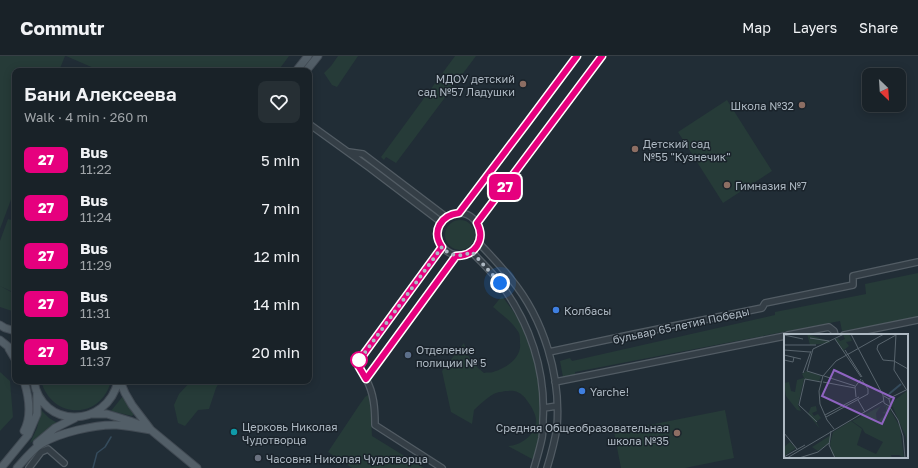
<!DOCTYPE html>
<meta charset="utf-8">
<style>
body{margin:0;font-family:"Golos Text",sans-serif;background:#262f34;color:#f1f3f6;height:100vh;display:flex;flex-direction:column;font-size:15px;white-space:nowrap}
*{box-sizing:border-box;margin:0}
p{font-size:13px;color:#9fa4a8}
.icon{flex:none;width:22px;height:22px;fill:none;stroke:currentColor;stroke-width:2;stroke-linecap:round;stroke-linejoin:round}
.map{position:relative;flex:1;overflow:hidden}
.panel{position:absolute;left:12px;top:12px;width:300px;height:316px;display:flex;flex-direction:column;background:#192228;border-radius:8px;box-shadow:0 2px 10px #0003,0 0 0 1px #373f45}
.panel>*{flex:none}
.badge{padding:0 8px;border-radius:6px;font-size:14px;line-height:26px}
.needle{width:26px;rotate:155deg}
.buttons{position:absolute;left:862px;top:12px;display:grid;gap:8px}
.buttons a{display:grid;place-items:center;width:44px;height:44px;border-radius:8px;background:#192228;box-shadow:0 2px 10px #0003,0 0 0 1px #373f45;font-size:20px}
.you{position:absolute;width:20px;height:20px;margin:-10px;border:3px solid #fff;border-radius:50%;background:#1a73e8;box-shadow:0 0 0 6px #1a73e833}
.map>.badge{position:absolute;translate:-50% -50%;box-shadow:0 0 0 2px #fff}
.round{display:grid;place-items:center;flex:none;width:42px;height:42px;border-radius:8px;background:#262f34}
.overview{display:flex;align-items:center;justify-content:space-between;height:68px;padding:0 12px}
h1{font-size:19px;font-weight:600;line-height:30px}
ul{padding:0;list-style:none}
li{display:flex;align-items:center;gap:12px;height:48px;padding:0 12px}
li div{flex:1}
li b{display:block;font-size:15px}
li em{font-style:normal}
li .badge{min-width:44px;font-weight:700;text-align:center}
header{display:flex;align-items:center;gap:24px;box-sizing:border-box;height:56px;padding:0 20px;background:#192228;border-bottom:1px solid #373f45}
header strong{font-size:19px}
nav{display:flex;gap:22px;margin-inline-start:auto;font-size:14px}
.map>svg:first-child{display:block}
</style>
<header>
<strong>Commutr</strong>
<nav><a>Map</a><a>Layers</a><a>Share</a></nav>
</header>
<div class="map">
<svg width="918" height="412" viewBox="0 0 918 412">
<rect width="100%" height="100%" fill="#212d36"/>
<path fill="#263b38" d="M0,0h65l-6,15h-44v118l-15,40z
M66,0h223l-11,15h-181l-1,-2z
M338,0h20l-21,31 -5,-2 -8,-12 7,-7z
M455,0h21l-80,107 -10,-6 -2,3 -3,-3z
M727,44l45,71 -49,32 -45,-71z
M8,163l7,2v72l-15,-7v-45z
M445 179a15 15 0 1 1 30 0a15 15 0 1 1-30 0Z
M918,217v45l-76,13 -2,-10 -265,51v3l-12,2 -3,-16 10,-3 2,3 203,-46v-3l91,-18 -1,-10z
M0,230l15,8v18l-15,-5z
M502,240l11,15 16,26 10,39 3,33 -1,23 -7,28 -26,-14c13,0 30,-13 28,-27 -1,-6 -4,-12 -8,-17 -3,-5 -8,-10 -14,-11 -3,-1 -15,1 -18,2 -6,2 -17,12 -22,17l-2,14 -21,-12 -9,-41 22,-28c5,17 7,19 20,30 3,-1 7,0 9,-1 14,-4 29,-15 27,-29 0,-3 0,-7 -1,-10 -6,-11 -17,-18 -26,-26z
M0,316l10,9 3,36 -13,14z
M41,325h70c-10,39 -59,39 -70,0z
M191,325h55l-9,3 -17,-3 -4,7 -7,21 -11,1 -13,16 -7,-3 -4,-18 5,-11z
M369,338l1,2 2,40 52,32h-72l-24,-16 32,-48 5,-7z
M123,340l11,18 -2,2 -21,-5z
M41,354l8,8 10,6 -16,9 -13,10 7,-15z
M725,354l9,48 -49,10h-64l-7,-36z"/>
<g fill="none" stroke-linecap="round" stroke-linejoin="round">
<path stroke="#354b5c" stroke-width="1.5" d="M93,412l4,-15 8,-6 6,-10"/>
<defs>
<path id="minor" d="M309,68l61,44 71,54
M349,96l14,2 83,63
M438 178a21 21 0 1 1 42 0a21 21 0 1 1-42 0Z
M459,157l68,-90 50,-67
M477,167l125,-167
M479,187c11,12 22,23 32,36 33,40 50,97 46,148 -2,13 -6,28 -10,41
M442,191l-84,115c1,7 5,11 8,17 8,14 9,30 9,46l67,43
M472,196c9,10 20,20 28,31 30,40 46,88 43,137 0,6 0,12 -1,18 -2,10 -5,20 -8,30
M788,279l41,-8 5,4 1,4
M844,279l74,-15
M549,296l85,-18 128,-26 3,-5 88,-18v-9l65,-14
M366,323l90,-123
M555,326l230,-46
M544,352l13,-2
M29,412l12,-16 7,-3 16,14"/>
<path id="major" d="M296,15l12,-15
M306,15l12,-15
M0,269l5,3 10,3
M0,284l15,12
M9,293l6,10
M34,325c7,48 73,48 84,0
M120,325l5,12 7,12 19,25 46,38
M93,358h14l23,7 13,5
M24,375c8,-15 5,-34 0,-50
M37,387l18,-15 20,-10
M1,412l27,-33 9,-21v-21
M17,412c7,-8 15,-18 24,-24 17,-11 55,-20 76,-19 12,1 23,3 34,5"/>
</defs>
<use href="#minor" stroke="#525c64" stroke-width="8"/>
<use href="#major" stroke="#414a53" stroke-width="9"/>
<use href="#minor" stroke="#343e46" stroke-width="5.5"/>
<use href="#major" stroke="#525e67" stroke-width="7"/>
</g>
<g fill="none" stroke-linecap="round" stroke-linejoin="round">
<defs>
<path id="line" d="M577,0l-50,67 -68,90c-18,2 -28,18 -17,34l-84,115 1,5 7,12 90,-123c19,0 30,-16 21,-33l125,-167"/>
</defs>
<use href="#line" stroke="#fff" stroke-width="9"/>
<use href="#line" stroke="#e6007e" stroke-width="6"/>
<path stroke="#aeb9c3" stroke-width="4" stroke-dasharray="0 7.2" d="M359,304l-1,2 84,-115c8,10 19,10 30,5l28,31"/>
</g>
<g fill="#8d6e63" stroke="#1a232b" stroke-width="1.5">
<circle cx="523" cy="28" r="4"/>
<circle cx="802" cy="49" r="4"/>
<circle cx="635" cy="93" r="4"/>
<circle cx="727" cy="129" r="4"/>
<circle cx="677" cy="377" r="4"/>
</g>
<g fill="#3f7fe0" stroke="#1a232b" stroke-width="1.5">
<circle cx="556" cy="254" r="4"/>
<circle cx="582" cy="335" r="4"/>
</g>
<circle fill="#5c6f8a" stroke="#1a232b" stroke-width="1.5" cx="408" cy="299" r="4"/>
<circle fill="#fff" stroke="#e6007e" stroke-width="2" cx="359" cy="304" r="8"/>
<circle fill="#0f9aa8" stroke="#1a232b" stroke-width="1.5" cx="234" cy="376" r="4"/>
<circle fill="#6b7280" stroke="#1a232b" stroke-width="1.5" cx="258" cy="402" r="4"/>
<g text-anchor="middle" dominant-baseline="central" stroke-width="3" stroke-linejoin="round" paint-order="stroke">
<g font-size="11" fill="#aeb9c3" stroke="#1a232b" text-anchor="start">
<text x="515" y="22" text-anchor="end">МДОУ детский<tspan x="515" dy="13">сад №57 Ладушки</tspan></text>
<text x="794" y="49" text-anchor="end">Школа №32</text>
<text x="643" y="87">Детский сад<tspan x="643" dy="13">№55 "Кузнечик"</tspan></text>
<text x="735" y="129">Гимназия №7</text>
<text x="564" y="254">Колбасы</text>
<text x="416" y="293">Отделение<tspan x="416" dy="13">полиции № 5</tspan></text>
<text x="590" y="335">Yarche!</text>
<text x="242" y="370">Церковь Николая<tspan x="242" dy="13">Чудотворца</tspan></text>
<text x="669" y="371" text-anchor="end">Средняя Общеобразовательная<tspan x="669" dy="13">школа №35</tspan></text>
<text x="266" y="402">Часовня Николая Чудотворца</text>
</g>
<g font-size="11" fill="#aeb9c3" stroke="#1a232b">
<text transform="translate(681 269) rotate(-12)">бульвар 65-летия Победы</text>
</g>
</g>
<g transform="translate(784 278)">
<rect width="124" height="124" fill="#212d36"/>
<path d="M23,0l22,7 1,2 -20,2zM65,0l3,7 -6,1 3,4 -5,4 1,3 -10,-14 3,-1 2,3 5,-2 -2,-4zM22,37l15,5 -2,5 -15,-2 -6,26 3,6 -4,-1 -11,-14 -2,-13 5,-1 2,9 4,1 2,-12 7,-2 -2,-4zM124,56v68l-2,-21 -15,-34zM101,71l4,3 11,19 4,31 -5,-3h-8l1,3h-55l-5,-4 -2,-10 3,-12 18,-11 11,8 -5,16 19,9 7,-12 -18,-9 -3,-5 -10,-7 29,-15 -5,7 1,9 9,-8 -4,-1 4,-2v-5l-3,1zM32,72l1,5 -5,2 2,3 4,-2 3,4 -5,4 4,7 -12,-15 3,-7zM47,101l-2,8 -11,8 -6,-4zM6,108l6,6 -12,8v-9z" fill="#263b38"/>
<path fill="none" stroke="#354b5c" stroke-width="2" d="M105,60l12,-10"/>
<path fill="none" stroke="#59656e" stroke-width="1" d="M67,0l7,14M112,0l-2,36 12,19M0,1l19,4M26,4l19,3M51,5l26,38M0,11h32M74,14l25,47 1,8 5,3 9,14 5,16 2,22M0,16l26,2M61,16l17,27M0,21l17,4M0,26l9,2 1,-5M110,27l-11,-1 -6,-11 1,-4 18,-10M110,27l14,8M19,39l8,-22M39,42l-16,-5 6,-22 31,-15M40,42l31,10M39,48l32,6M100,62l5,3 2,8M72,63l-1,-10 6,-8M104,65l20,-10M74,66l7,12M41,81l34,-18M42,83l42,-23v-5l-6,-9M33,88l-18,-17 6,-26 16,3M50,95l-7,-9 -7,-16 -1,-13 4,-15 13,-15 48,-27M47,97l-2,14 6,13M0,99l13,16M0,123l21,-12M3,124l96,-57M15,124l19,-6 11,-9"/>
<path fill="#8f64c1" fill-opacity="0.15" stroke="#8f64c1" stroke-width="2" d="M50,36l60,28 -12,26 -60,-28z"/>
<rect width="124" height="124" fill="none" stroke="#aeb9c3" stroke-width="2"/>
</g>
</svg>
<div class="buttons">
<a><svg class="needle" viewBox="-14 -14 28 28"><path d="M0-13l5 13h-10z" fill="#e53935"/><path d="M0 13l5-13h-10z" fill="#9fa4a8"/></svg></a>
</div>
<div class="you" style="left:500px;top:227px"></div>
<b class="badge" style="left:505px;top:131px;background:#e6007e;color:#fff">27</b>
<section class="panel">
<div class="overview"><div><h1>Бани Алексеева</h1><p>Walk · 4 min · 260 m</p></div><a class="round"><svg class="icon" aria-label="heart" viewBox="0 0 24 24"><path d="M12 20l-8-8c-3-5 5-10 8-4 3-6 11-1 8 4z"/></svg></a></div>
<ul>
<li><span class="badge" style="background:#e6007e;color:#fff">27</span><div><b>Bus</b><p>11:22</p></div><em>5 min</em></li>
<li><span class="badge" style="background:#e6007e;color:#fff">27</span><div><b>Bus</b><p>11:24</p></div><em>7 min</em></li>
<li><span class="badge" style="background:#e6007e;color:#fff">27</span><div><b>Bus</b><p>11:29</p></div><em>12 min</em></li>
<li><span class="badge" style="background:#e6007e;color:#fff">27</span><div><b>Bus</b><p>11:31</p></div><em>14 min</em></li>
<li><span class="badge" style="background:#e6007e;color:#fff">27</span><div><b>Bus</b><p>11:37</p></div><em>20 min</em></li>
</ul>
</section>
</div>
